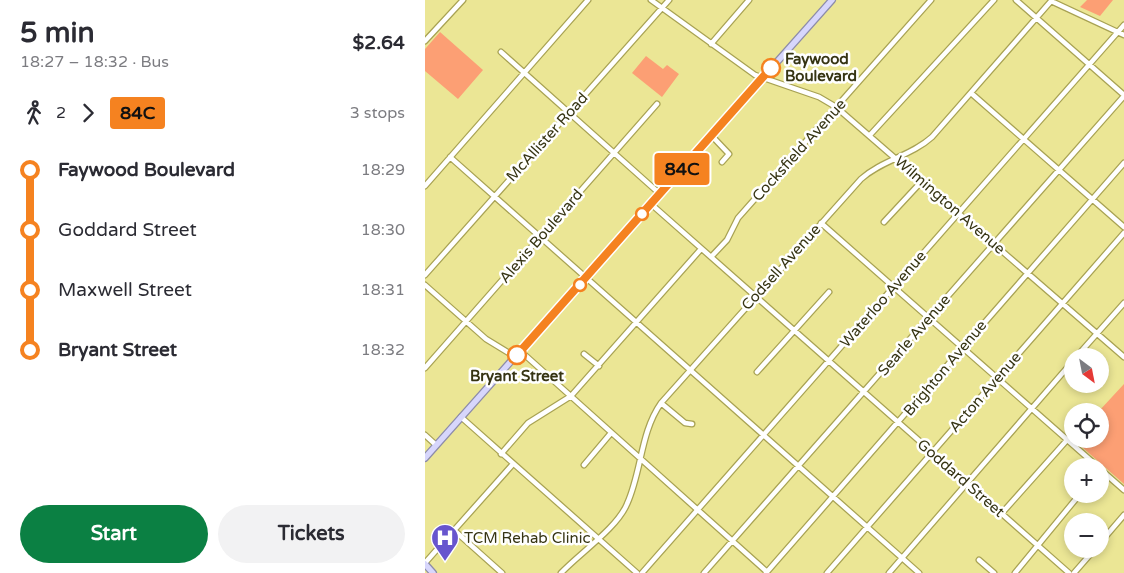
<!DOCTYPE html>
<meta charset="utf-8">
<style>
body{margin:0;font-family:"Varela Round",sans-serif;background:#f2f2f3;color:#2b2b33;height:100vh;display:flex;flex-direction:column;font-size:19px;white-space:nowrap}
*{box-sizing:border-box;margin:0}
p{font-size:16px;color:#7c7c81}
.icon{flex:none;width:28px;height:28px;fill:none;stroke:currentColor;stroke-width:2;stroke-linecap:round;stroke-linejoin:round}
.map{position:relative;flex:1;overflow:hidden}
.panel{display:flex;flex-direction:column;background:#fff;width:425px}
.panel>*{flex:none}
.badge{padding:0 10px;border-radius:4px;font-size:18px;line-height:32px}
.needle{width:32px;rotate:148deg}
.controls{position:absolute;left:639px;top:348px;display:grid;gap:10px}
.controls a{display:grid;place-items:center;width:45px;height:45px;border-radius:50%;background:#fff;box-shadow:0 2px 8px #0003;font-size:25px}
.map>.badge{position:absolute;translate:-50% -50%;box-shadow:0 0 0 2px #fff}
.legs{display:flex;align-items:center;gap:8px;height:55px;padding:0 20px;font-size:16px}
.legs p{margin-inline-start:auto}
.headline{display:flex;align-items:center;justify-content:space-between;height:85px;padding:0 20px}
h1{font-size:28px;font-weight:800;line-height:38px}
.action{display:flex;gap:10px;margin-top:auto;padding:10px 20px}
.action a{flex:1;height:58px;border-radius:30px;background:#0b8043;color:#fff;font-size:20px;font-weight:800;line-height:58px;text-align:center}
.action a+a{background:#f2f2f3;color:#2b2b33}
ul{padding:0 20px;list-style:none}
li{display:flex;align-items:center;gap:18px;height:60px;font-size:19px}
li i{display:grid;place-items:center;width:8px;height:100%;margin:0 6px;background:currentColor}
li i::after{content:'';width:12px;height:12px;margin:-6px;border:4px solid;border-radius:50%;background:#fff}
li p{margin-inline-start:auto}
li:first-child i{background:linear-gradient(#0000 50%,currentColor 0)}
li:last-child i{background:linear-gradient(currentColor 50%,#0000 0)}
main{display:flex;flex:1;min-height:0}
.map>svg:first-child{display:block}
</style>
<main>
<section class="panel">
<div class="headline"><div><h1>5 min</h1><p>18:27 – 18:32 · Bus</p></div><b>$2.64</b></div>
<div class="legs"><svg class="icon" aria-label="walk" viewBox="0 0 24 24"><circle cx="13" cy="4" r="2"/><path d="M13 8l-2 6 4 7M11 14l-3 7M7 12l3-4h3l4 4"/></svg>2<svg class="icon" aria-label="forward" viewBox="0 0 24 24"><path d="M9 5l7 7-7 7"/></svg><b class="badge" style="background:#f58220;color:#111">84C</b><p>3 stops</p></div>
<ul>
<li><i style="color:#f58220"></i><b>Faywood Boulevard</b><p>18:29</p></li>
<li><i style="color:#f58220"></i><span>Goddard Street</span><p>18:30</p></li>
<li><i style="color:#f58220"></i><span>Maxwell Street</span><p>18:31</p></li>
<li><i style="color:#f58220"></i><b>Bryant Street</b><p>18:32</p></li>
</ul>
<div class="action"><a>Start</a><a>Tickets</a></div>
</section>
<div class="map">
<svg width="699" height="573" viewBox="0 0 699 573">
<rect width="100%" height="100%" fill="#ebe695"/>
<path fill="#fc9f74" d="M662,0h26l-13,16 -20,-9z
M15,32l43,38 -25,29 -33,-28v-22z
M221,56l17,13 4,-4 12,9 -17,23 -30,-24z
M699,384v100l-50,-44 26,-1 -1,-28z"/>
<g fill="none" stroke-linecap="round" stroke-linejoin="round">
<defs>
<path id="minor" d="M226,0l104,75 64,22 17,10 288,250
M591,0l108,95
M626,1l73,34
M0,41l38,-41
M286,44l38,-44
M76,52l159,142
M546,93l153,134
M286,135l18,19 -7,8
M445,135l124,-135
M25,157l469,416
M0,186l163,-186
M226,204l418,369
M459,222l39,-42
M396,223l276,243
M286,257l16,-17 11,-22 193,-218
M0,275l244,-275
M0,285l61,54 23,14 17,3 241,216
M159,354l15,12
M652,356l47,-53
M0,368l232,-264
M332,372l72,-80
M236,403l24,20 7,1
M36,417l176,156
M0,435l11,10
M76,454l27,-31 43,-27 130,-147
M159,465l27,-32
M675,469l24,21
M577,513l65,-73
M30,531l47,42
M675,543l24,-28
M554,560l15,13
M0,563l88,-99
M136,573c19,-20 56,-45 66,-69 15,-33 13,-71 34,-101l200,-224c21,-19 50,-23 71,-42l120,-137
M217,573l482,-548
M279,573l420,-477
M341,573l358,-410
M402,573l297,-340
M464,573l184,-212
M590,573l65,-79
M649,573l21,-24"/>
<path id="major" d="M0,458l407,-458
M0,564l8,9"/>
</defs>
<use href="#minor" stroke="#a8a253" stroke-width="7"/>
<use href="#major" stroke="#8d8ca9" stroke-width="8"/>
<use href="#minor" stroke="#fff" stroke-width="4.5"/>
<use href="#major" stroke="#d7d6fc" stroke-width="5.5"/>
</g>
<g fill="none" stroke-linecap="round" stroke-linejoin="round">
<defs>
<path id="line-1" d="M92,355l254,-287"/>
</defs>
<use href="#line-1" stroke="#fff" stroke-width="11"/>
<use href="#line-1" stroke="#f58220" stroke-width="8"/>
</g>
<defs>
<symbol id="hospital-pin" viewBox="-11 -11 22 30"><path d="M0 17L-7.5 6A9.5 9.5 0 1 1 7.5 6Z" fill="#6755ce" stroke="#fff"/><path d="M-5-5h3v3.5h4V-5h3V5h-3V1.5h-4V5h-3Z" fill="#fff"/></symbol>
</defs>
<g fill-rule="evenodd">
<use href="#hospital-pin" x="4" y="522" width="32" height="43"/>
</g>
<g fill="#fff" stroke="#f58220" stroke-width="2.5">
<circle cx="346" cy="68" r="9"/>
<circle cx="217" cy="214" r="6"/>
<circle cx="155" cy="285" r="6"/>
<circle cx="92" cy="355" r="9"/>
</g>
<g text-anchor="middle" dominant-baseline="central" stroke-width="5" stroke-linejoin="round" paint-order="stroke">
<g font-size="15" font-weight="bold" fill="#363413" stroke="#fff" text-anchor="start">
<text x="360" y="59">Faywood<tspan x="360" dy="17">Boulevard</tspan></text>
<text x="92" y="376" text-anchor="middle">Bryant Street</text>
</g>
<g font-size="15" fill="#363413" stroke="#fff">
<text transform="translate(122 137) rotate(-48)">McAllister Road</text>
<text transform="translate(374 150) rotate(-48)">Cocksfield Avenue</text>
<text transform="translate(525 205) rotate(41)">Wilmington Avenue</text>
<text transform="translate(116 236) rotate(-49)">Alexis Boulevard</text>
<text transform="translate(356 267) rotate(-48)">Codsell Avenue</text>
<text transform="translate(458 299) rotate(-49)">Waterloo Avenue</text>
<text transform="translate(489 335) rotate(-49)">Searle Avenue</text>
<text transform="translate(520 368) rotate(-50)">Brighton Avenue</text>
<text transform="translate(560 392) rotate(-49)">Acton Avenue</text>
<text transform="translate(536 478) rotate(41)">Goddard Street</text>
</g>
<g font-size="15" fill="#363413" stroke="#fff" text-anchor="start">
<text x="39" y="538">TCM Rehab Clinic</text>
</g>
</g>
</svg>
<div class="controls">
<a><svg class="needle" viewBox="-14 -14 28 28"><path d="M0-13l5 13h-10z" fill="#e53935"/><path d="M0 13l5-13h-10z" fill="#7c7c81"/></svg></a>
<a><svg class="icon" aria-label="locate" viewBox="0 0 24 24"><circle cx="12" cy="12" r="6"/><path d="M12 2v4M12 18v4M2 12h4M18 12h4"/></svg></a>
<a>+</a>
<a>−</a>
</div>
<b class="badge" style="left:257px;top:169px;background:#f58220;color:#111">84C</b>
</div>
</main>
